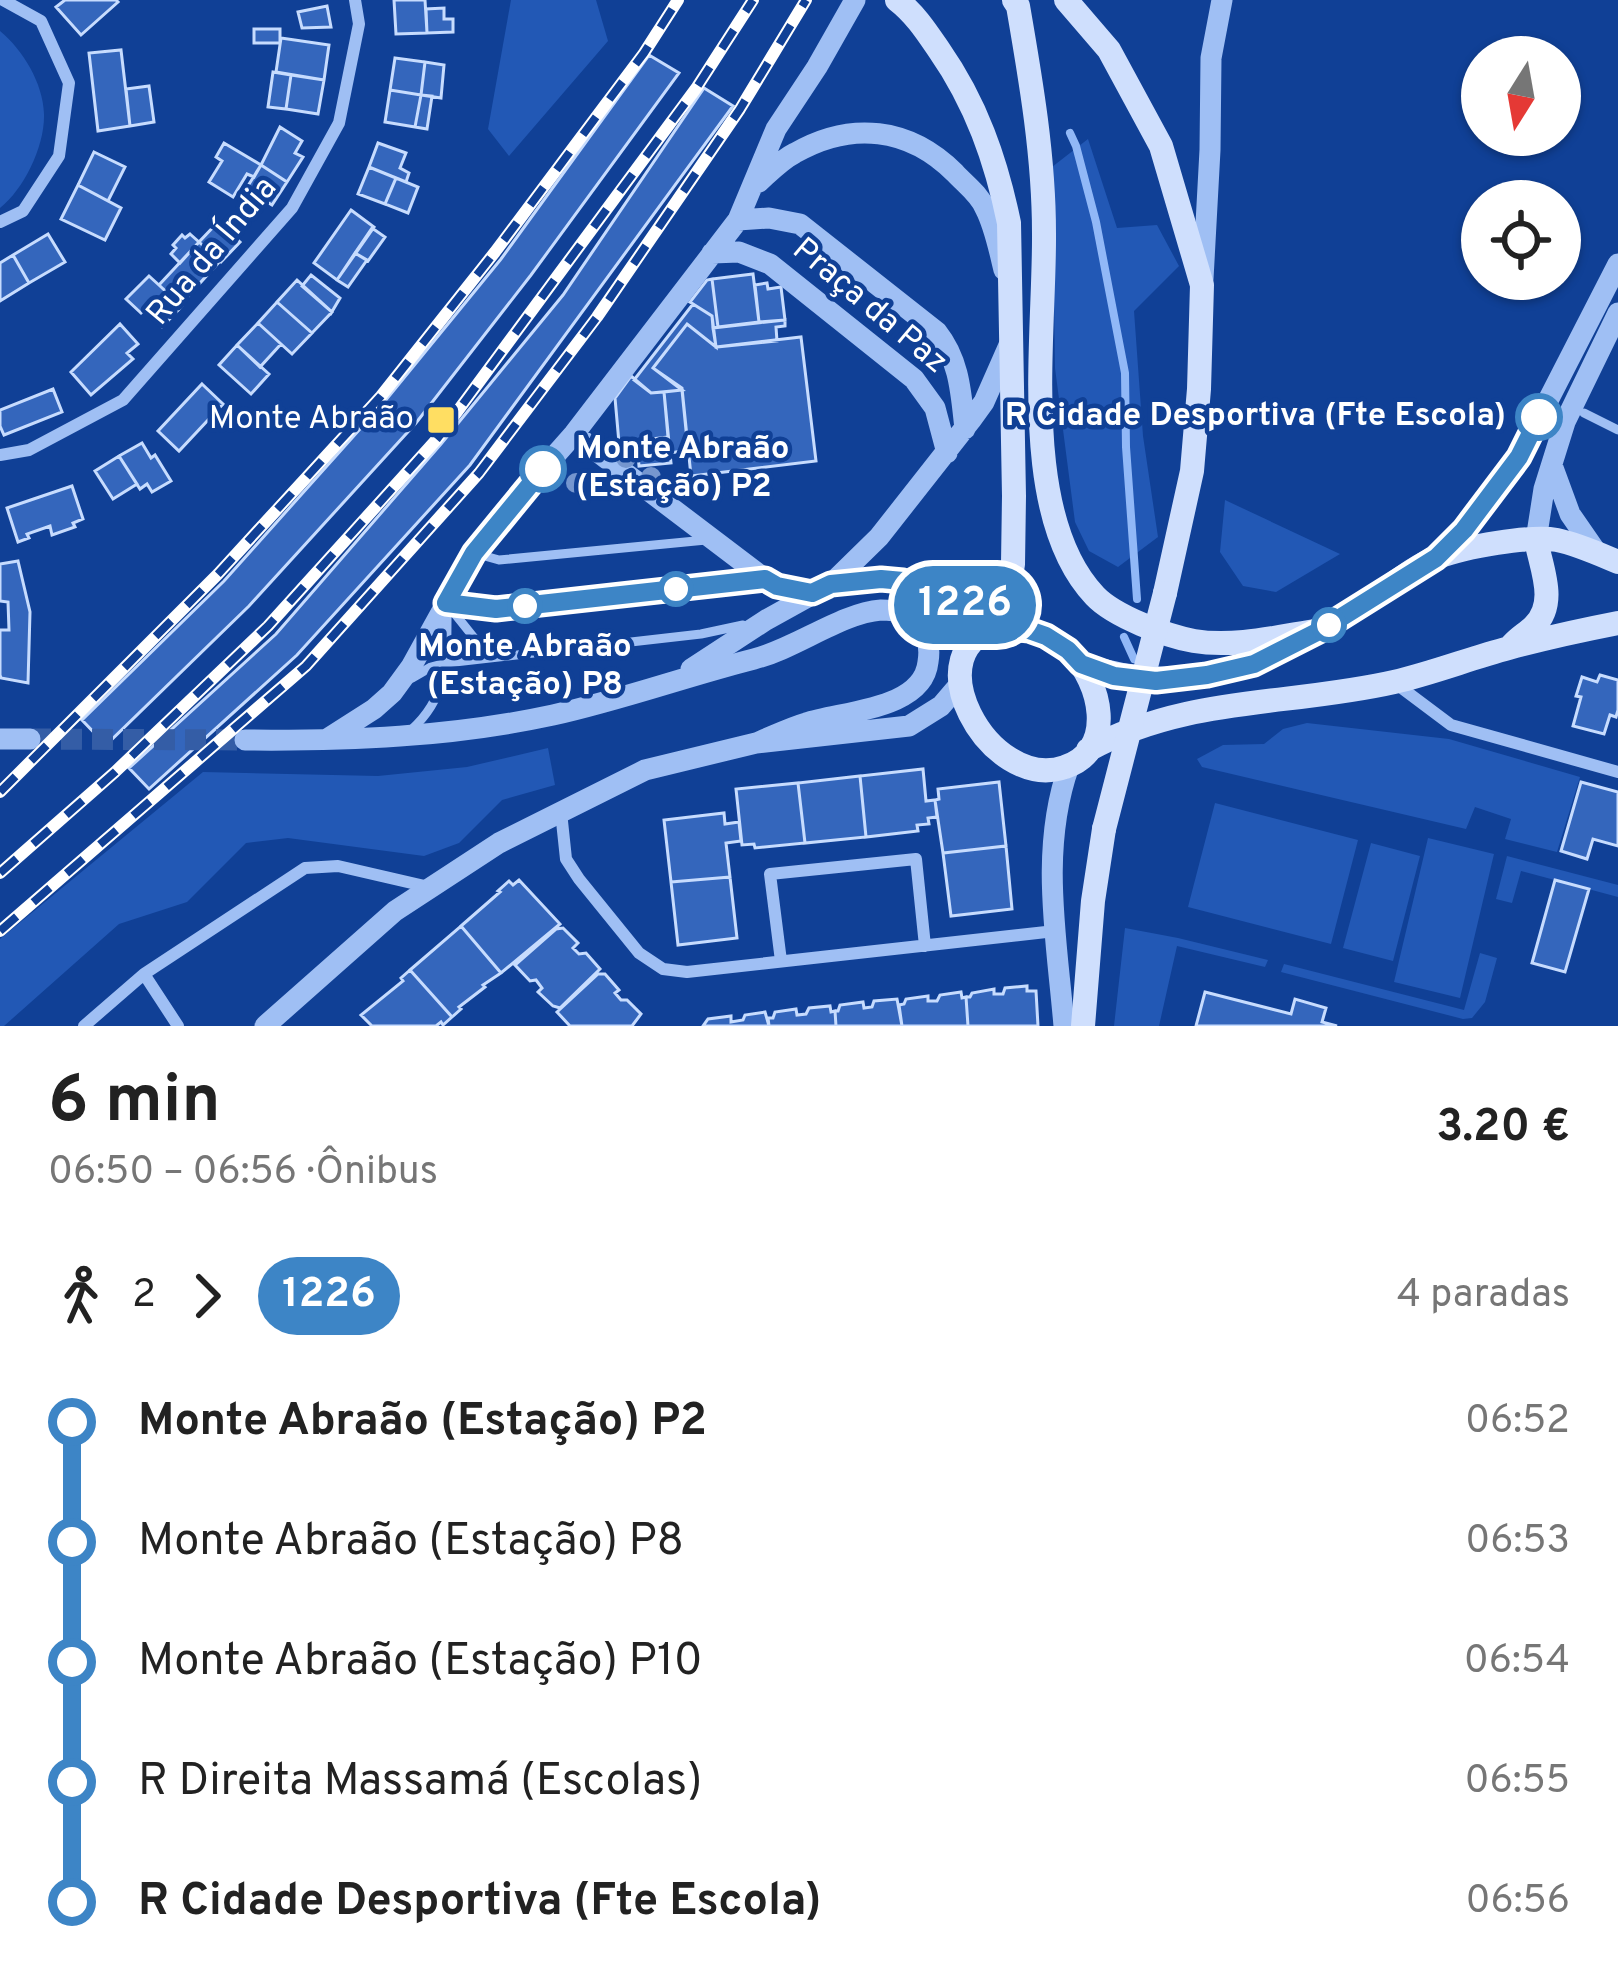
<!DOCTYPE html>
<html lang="pt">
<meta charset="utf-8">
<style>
body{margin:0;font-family:Overpass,sans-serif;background:#f6f6f6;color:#222;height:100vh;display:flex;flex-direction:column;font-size:45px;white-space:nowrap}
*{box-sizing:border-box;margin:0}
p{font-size:39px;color:#767676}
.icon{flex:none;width:66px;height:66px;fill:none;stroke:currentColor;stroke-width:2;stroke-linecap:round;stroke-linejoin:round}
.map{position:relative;height:1026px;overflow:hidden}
.sheet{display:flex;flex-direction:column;background:#fff;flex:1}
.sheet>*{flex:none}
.badge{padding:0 24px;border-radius:39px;font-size:42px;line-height:78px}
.needle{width:78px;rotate:191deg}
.fabs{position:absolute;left:1461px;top:36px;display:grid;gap:24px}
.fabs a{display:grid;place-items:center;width:120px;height:120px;border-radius:50%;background:#fff;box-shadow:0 3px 9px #0004;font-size:60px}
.map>.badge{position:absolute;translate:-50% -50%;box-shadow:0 0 0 6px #fff}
.legs{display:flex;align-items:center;gap:18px;height:132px;padding:0 48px;font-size:39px}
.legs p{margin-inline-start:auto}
.overview{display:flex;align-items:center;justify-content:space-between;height:204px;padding:0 48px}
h1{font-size:66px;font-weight:700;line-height:90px}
ul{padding:0 48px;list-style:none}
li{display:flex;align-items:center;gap:42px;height:120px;font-size:45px}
li i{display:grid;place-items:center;width:18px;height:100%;margin:0 15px;background:currentColor}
li i::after{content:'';width:30px;height:30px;margin:-15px;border:9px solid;border-radius:50%;background:#fff}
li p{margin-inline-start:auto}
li:first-child i{background:linear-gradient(#0000 50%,currentColor 0)}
li:last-child i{background:linear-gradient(currentColor 50%,#0000 0)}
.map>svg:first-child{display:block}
</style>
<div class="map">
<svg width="1618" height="1026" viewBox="0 0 1618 1026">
<rect width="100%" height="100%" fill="#104096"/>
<path fill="#2258b5" d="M511,0h85l12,41 -99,115 -21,-27z
M0,31c23,19 43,52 44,83 1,32 -20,75 -44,94z
M1088,139l29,89 40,-3 22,41 -45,45 9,125 15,101 -40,30 -29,-16 -14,-29 -20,-154 -3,-201z
M1225,500l115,54 -64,38 -33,-6 -23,-34z
M1307,723l142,16 131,38 -23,75 -52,-13 6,-20 -36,-12 -9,22 -264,-62 -5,-8 26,-14 41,-1 19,-15z
M548,748l7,37 -53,15 -43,43 -35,13 -136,-18 -42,5 -59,59 -68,22 -115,102h-4v-87l203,-167 175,4 89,-9z
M1215,803l143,37 -27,104 -143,-37z
M1428,838l66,16 -34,144 -66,-16z
M1371,843l49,13 -27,105 -50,-13z
M1507,856l111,29v12l-97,-26 -9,32 -16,-4z
M1125,928l53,10 90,22 -3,7 -88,-21 -18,80h-45z
M1480,953l17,5 -12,44 -13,16 -9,1 -182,-47 3,-8 180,46z"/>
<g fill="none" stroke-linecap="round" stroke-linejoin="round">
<path stroke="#91b8f7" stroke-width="8" d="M1070,133l6,13 20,76 29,151 1,74 11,152
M1124,637l10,22"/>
</g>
<path fill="#3466bc" stroke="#c7dcfe" stroke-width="3" d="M65,0h51l2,2 -37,33 -25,-28z
M394,0h31l2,33 -31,1z
M327,6l4,21 -29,1 -4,-16z
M444,8v11h9v13l-26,1 -1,-24z
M254,29h26v14h-26z
M281,38l48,7 -5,35 -48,-8z
M121,50l9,76 -32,5 -9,-78z
M649,55l30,18 -148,202 -115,148 -167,183 -143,139 -24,-25 142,-139 161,-180 116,-142z
M395,58l30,4 -4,33 -31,-5z
M425,62l19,3 -3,33 -20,-3z
M273,72l18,3 -5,34 -18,-2z
M291,75l33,5 -6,34 -32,-5z
M149,86l5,36 -24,4 -4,-37z
M704,88l29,18 -263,359 -173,190 -148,134 -20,-21 147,-134 165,-190 122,-149z
M390,90l31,5 -6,32 -30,-5z
M421,95l11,1 -5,33 -12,-2z
M280,127l22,14 -7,12 8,4 -16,25 -26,-17z
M224,143l37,22 -7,12 -7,-3 -14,23 -24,-15 13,-21 -6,-4z
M378,143l28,10 -6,15 9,5 -3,9 -37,-15z
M94,152l31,15 -17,34 -30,-16z
M261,165l26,17 -15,23 -26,-16z
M369,167l27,11 -11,26 -27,-10z
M396,178l22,9 -10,26 -23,-9z
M78,185l43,23 -16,32 -44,-21z
M351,210l23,17 -37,53 -23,-17z
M218,222l22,20 -19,20 -22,-20z
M372,228l13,9 -17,24 -13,-8z
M48,234l17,28 -36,21 -16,-28z
M190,234l9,8 -19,21 -9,-9 5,-6 -3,-3 9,-10 3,3z
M199,242l21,19 -40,44 -21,-20z
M355,253l12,7 -19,27 -11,-7z
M13,255l16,28 -29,18v-38z
M753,274l6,48 -41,5 -6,-48z
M311,275l29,23 -10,17 2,-3 -30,-26z
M149,276l33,30 -20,21 -18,-17 -3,3 -15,-14z
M712,279l6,48 -5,1 -1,-12 -22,-14 17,-22z
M297,280l35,32 -20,21 -35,-31z
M767,283l1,6 13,-2 4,33 -26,2 -4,-37z
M277,302l35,31 -20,21 -34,-31z
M693,304l19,12 4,31 -29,-23 -34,44 29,22 -31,3 -17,-13z
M785,320v6l-9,1 1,14 -61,6 -3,-19z
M258,323l23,21 -21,23 -23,-22z
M120,324l18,20 -11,9 6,6 -42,36 -20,-23z
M687,324l29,23 85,-10 15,124 -125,15 -9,-88 -29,-20z
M237,345l32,29 -18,20 -32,-29z
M631,376l20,17 13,-1 4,45 -49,6 -4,-45z
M202,384l21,20 -44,47 -21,-20z
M53,389l9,23 -58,23 -4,-9v-16z
M682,390l6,60 -18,3 -6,-61z
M668,437l3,26 -32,3 -2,-24z
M142,443l9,15 4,-3 16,26 -19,11 -5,-8 -7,5 -21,-33z
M119,456l18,28 -24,15 -18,-28z
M72,486l11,33 -10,4 2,4 -23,8 -2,-9 -23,8 2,4 -11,4 -11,-34z
M18,561l12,51 -2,71 -27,-5 -1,-3v-45h9l-1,-28 -8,-1v-37z
M1600,675l18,5v30l-2,7 -6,-2 -6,19 -31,-8 8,-29 -5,-1 6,-19 15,5z
M923,769l3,32 9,-1 2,17 -9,1 1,6 -12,1 1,6 -52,6 -6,-61z
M860,776l6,61 -61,6 -7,-60z
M999,782l7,64 -63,7 -8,-53 4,-1 -1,-10z
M1581,782l37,10v54l-25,-7 -6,20 -26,-8z
M798,783l7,60 -50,5 -1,-4 -12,1 -6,-56z
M724,813l1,11 14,-2 2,19 -15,2 4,34 -59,5 -7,-62z
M1006,846l6,63 -61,7 -8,-63z
M730,877l7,61 -59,7 -7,-63z
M519,880l41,44 -59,49 -40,-47 39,-34 -2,-1 11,-10 4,4z
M1555,880l34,9 -24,83 -33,-9z
M461,926l40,47 -18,12 2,2 -26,20 2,2 -9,8 -42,-47z
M563,928l15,15 -5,5 6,6 7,-1 14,16 -40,39 -7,-2 -15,-14 4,-4 -6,-8 -6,1 -15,-16 41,-36z
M410,970l42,47 -9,8 -2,-3 -5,4h-64l-11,-11 42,-34 -2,-3z
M598,974h7l14,16 -4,3 6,7h6l14,14 -9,12h-62l-13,-14z
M1027,986v5h9l2,35h-70l-2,-29h4l2,-4 22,-4v5h9l2,-6z
M961,992l1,6 4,-1 2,29h-66l-3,-21 5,-1 2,-5 22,-3v5h9l3,-6z
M1205,992l86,22 4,-15 31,9 -4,14 15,4h-141z
M897,999l5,27h-66l-1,-15h3l2,-6 23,-3 1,6 8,-1 2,-6z
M830,1006l1,6 4,-1 1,15h-67l-1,-8h5l2,-6 21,-3 1,6 9,-1 3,-6z
M765,1012l4,14h-66l5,-7 23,-3v6l12,-2 2,-5z"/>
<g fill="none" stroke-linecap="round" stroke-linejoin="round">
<path stroke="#345da6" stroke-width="21" stroke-dasharray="21 10" stroke-linecap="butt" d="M30,739l215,1"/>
<path stroke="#9fbff4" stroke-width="9" d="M1584,413l34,17
M474,553l25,7 207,-20
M447,604l28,35 24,15
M449,604l47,5 264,-29
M412,678l19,-11 15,-4 255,-29 42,-9
M411,730c37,-33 36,-70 36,-117"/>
<path stroke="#9fbff4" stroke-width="12" d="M0,222l23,-11 36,-55 10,-73 -28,-62 -38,-21
M0,455l29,-5 94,-50 169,-192 47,-85 20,-99 -4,-24
M1395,683l56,42 167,47
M561,812l5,47 13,20 60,74 24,16 24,3 368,-41
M781,961l-11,-87 146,-15 9,87
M144,974l34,52
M84,1026l60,-52 161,-106 33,-2 91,21"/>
<path stroke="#9fbff4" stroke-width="21" d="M759,182c11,-10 22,-22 36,-29 56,-32 114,-26 160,20 10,11 24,21 30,35 10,19 14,42 19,62
M738,220l31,-2 31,6 137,108c23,29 24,62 28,97
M712,253l27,-1 31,12 144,115 21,29 12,45
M1203,279l7,-129 1,-92 11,-58
M574,434l191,145 12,7 35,7
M1552,465l18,49 27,39
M1536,540l8,-51 21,-67 53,-109
M1436,557l28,-27 55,-73 99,-193
M831,584c73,-7 106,-3 165,43
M691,669l75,-49 65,-36 48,-47 92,-117 13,-18 26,-59
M0,739h30
M327,739l47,-30 18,-16 19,-26 63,-114 39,-50 61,-69 164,-214 38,-91 41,-62 38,-67
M245,740c104,1 206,-3 308,-25 68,-15 134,-39 201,-56 41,-10 87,-46 127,-49 15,0 32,4 40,17 7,10 9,23 7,35 -5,48 -86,49 -122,61 -17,5 -33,13 -50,20
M265,1026l130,-115 104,-68 146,-73 111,-27 153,-17 32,-20 18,-21
M1064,1026c-7,-86 -25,-176 5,-260"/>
<path stroke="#cfdffd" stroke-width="24" d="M897,0c18,14 29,31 42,50 37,53 57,110 70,173l5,273 -1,68 -10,62
M1014,0l4,6c13,75 26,151 26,227 1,105 -26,282 51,363 19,20 71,40 99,45 41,7 87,-5 127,-11
M1066,0l43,50 52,96 41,139 -3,104 -7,82 -27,122
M1003,626c25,4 48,8 67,26 31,29 47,98 -5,115 -76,27 -157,-122 -62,-141z
M1512,645c7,-8 15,-12 22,-19 24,-23 7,-58 2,-86
M1081,664c111,39 193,-4 286,-62 23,-15 46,-35 71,-45 26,-10 92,-22 119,-17 20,4 42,14 61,22
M1088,750c98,-54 201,-44 306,-68 39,-9 77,-24 115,-34 36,-10 73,-18 109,-25
M1083,1026l10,-125 11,-72"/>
<defs>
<path id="rail" d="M0,792l218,-218 163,-178 114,-144 149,-199 34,-53
M0,873l115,-101 153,-146 169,-187 260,-352 56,-87
M0,931l306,-265 173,-193 118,-156 143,-208 66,-109"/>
</defs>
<use href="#rail" stroke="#fff" stroke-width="12"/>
<use href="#rail" stroke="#104096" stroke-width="8" stroke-dasharray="22" stroke-linecap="butt"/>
<path stroke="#cfdffd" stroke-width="24" d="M1104,829l61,-236"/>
</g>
<g fill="#7596cf">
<circle cx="626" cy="458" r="10"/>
<circle cx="651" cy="477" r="10"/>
<circle cx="576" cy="483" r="10"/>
</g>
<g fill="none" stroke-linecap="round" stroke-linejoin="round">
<defs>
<path id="line-1" d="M543,469l-69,84 -28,50 50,6 269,-30 12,7 35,7 19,-9 50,-5 22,2 38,12 33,17 22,17 33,3 17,6 22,14 13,14 33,12 42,5 51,-6 47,-11 67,-34 115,-72 28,-28 55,-73 20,-40"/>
</defs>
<use href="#line-1" stroke="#fff" stroke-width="27"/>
<use href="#line-1" stroke="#3d85c6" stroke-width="18"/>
</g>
<g fill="#fff" stroke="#3d85c6" stroke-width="6">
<circle cx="1539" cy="417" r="21"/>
<circle cx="543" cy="469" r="21"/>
<circle cx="676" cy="589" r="15"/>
<circle cx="525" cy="606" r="15"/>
<circle cx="1329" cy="625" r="15"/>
</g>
<rect fill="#ffde62" stroke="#104096" stroke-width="4.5" x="426" y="405" width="30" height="30" rx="6"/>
<g text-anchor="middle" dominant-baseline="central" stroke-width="9" stroke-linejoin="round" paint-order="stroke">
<g font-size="33" fill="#fff" stroke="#104096">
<text transform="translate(213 252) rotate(-50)">Rua da Índia</text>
<text transform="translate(869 307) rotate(40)">Praça da Paz</text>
</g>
<g font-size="33" font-weight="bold" fill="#fff" stroke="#104096" text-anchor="end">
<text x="1506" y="417">R Cidade Desportiva (Fte Escola)</text>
<text x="576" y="450" text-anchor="start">Monte Abraão<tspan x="576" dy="38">(Estação) P2</tspan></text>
<text x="525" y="648" text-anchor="middle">Monte Abraão<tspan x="525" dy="38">(Estação) P8</tspan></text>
</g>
<g font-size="33" fill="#fff" stroke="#104096" text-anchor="end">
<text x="414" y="420">Monte Abraão</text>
</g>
</g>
</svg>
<div class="fabs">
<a><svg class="needle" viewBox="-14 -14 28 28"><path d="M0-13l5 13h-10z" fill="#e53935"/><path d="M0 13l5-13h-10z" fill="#767676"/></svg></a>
<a><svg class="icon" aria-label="locate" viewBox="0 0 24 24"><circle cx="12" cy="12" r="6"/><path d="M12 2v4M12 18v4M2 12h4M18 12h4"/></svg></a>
</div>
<b class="badge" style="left:965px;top:605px;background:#3d85c6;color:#fff">1226</b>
</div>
<section class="sheet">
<div class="overview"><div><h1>6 min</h1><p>06:50 – 06:56 · Ônibus</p></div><b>3.20 €</b></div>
<div class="legs"><svg class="icon" aria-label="walk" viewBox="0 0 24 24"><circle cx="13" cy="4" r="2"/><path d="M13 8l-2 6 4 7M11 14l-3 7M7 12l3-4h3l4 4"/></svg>2<svg class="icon" aria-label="forward" viewBox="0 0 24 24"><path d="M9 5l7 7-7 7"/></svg><b class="badge" style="background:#3d85c6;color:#fff">1226</b><p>4 paradas</p></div>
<ul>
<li><i style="color:#3d85c6"></i><b>Monte Abraão (Estação) P2</b><p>06:52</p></li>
<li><i style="color:#3d85c6"></i><span>Monte Abraão (Estação) P8</span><p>06:53</p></li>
<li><i style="color:#3d85c6"></i><span>Monte Abraão (Estação) P10</span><p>06:54</p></li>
<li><i style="color:#3d85c6"></i><span>R Direita Massamá (Escolas)</span><p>06:55</p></li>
<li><i style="color:#3d85c6"></i><b>R Cidade Desportiva (Fte Escola)</b><p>06:56</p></li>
</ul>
</section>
